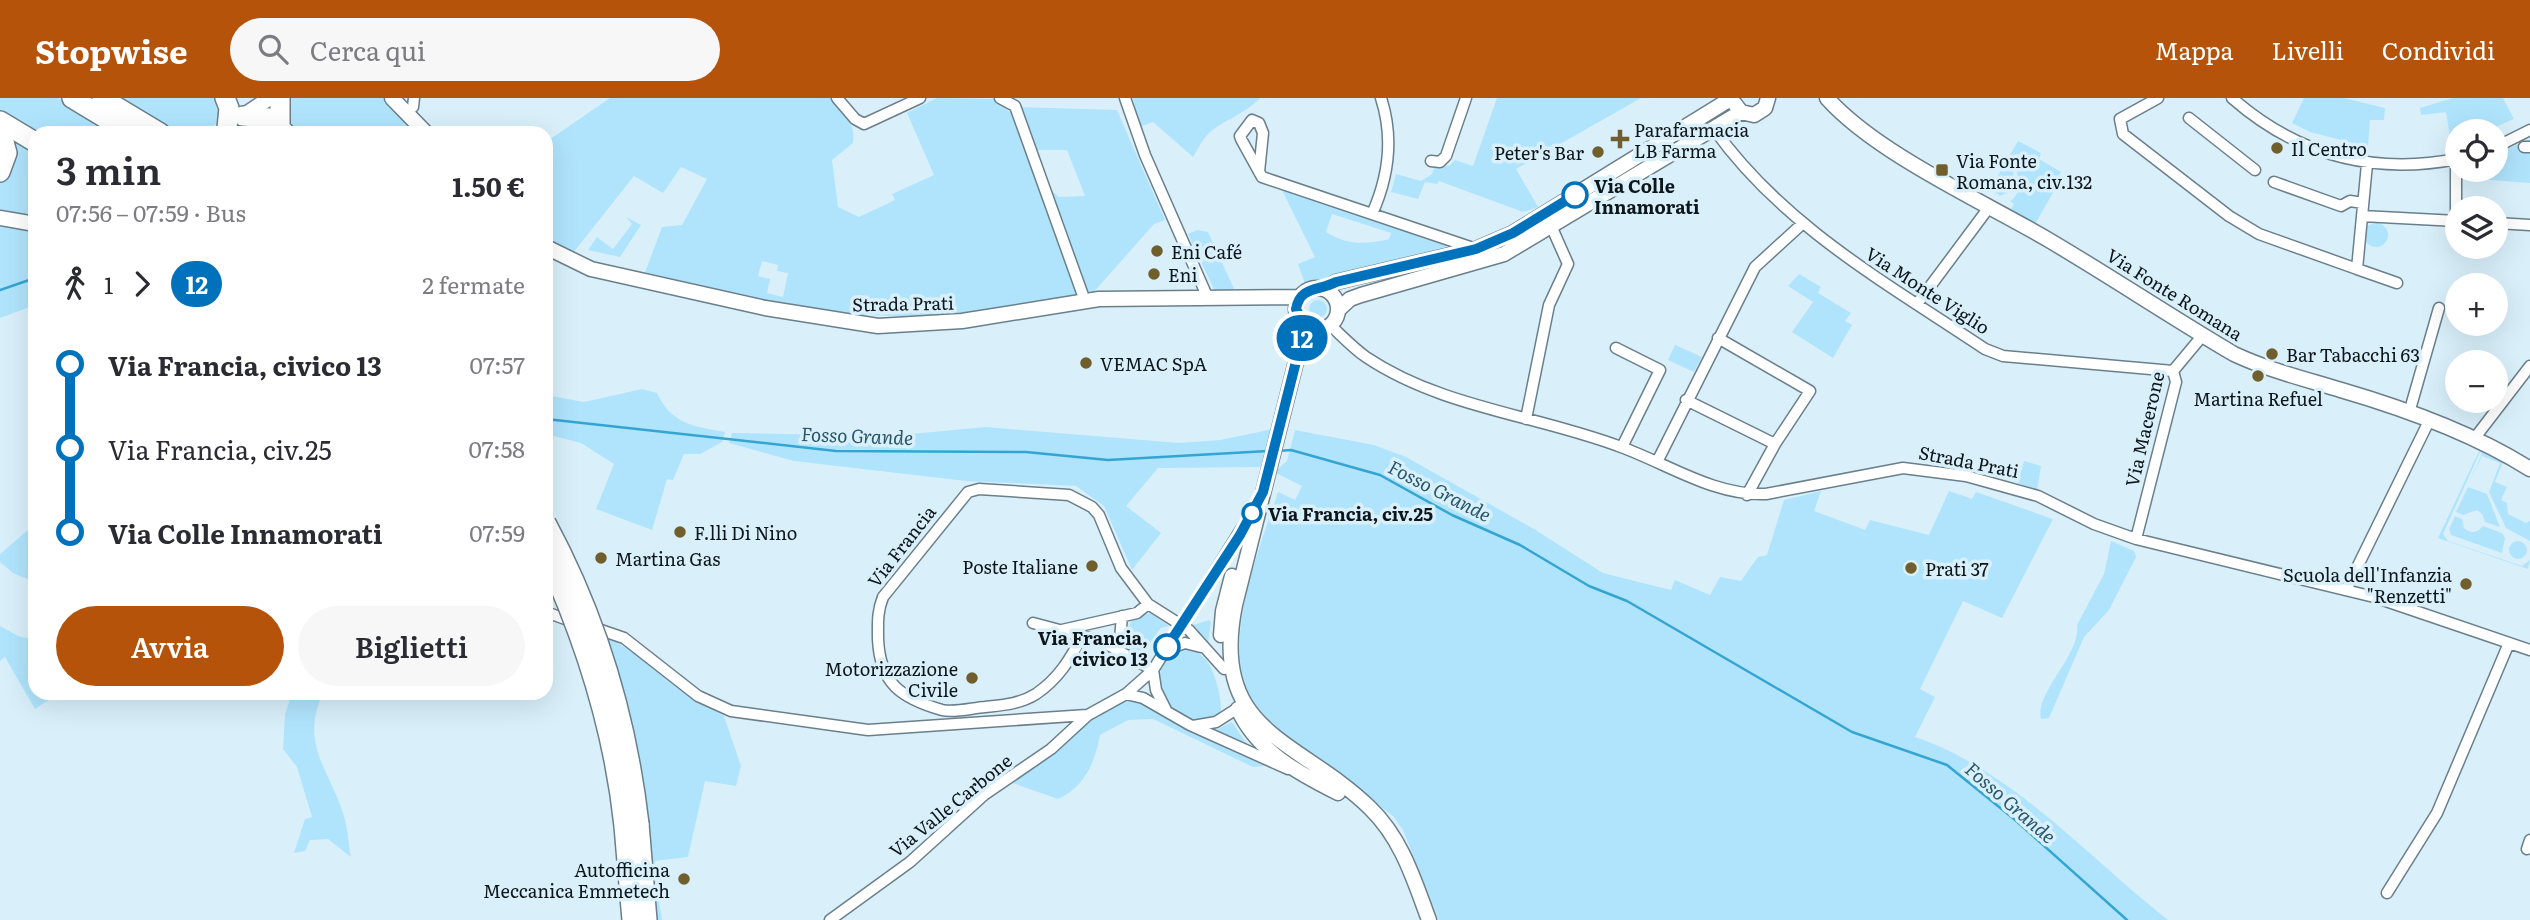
<!DOCTYPE html>
<html lang="it">
<meta charset="utf-8">
<style>
body{margin:0;font-family:Literata,serif;background:#f7f7f7;color:#2b2b33;height:100vh;display:flex;flex-direction:column;font-size:26px;white-space:nowrap}
*{box-sizing:border-box;margin:0}
p{font-size:23px;color:#7c7c81}
.icon{flex:none;width:38px;height:38px;fill:none;stroke:currentColor;stroke-width:2;stroke-linecap:round;stroke-linejoin:round}
.map{position:relative;flex:1;overflow:hidden}
.drawer{position:absolute;left:28px;top:28px;width:525px;height:574px;display:flex;flex-direction:column;background:#fff;border-radius:21px;box-shadow:0 7px 28px #0002}
.drawer>*{flex:none}
.badge{padding:0 14px;border-radius:23px;font-size:24px;line-height:46px}
.controls{position:absolute;left:2445px;top:21px;display:grid;gap:14px}
.controls a{display:grid;place-items:center;width:63px;height:63px;border-radius:50%;background:#fff;box-shadow:0 7px 28px #0002;font-size:35px}
.map>.badge{position:absolute;translate:-50% -50%;box-shadow:0 0 0 4px #fff}
.legs{display:flex;align-items:center;gap:10px;height:77px;padding:0 28px;font-size:23px}
.legs p{margin-inline-start:auto}
.overview{display:flex;align-items:center;justify-content:space-between;height:119px;padding:0 28px}
h1{font-size:38px;font-weight:600;line-height:52px}
.action{display:flex;gap:14px;margin-top:auto;padding:14px 28px}
.action a{flex:1;height:80px;border-radius:42px;background:#b45309;color:#fff;font-size:28px;font-weight:600;line-height:80px;text-align:center}
.action a+a{background:#f7f7f7;color:#2b2b33}
ul{padding:0 28px;list-style:none}
li{display:flex;align-items:center;gap:24px;height:84px;font-size:26px}
li i{display:grid;place-items:center;width:10px;height:100%;margin:0 9px;background:currentColor}
li i::after{content:'';width:18px;height:18px;margin:-9px;border:5px solid;border-radius:50%;background:#fff}
li p{margin-inline-start:auto}
li:first-child i{background:linear-gradient(#0000 50%,currentColor 0)}
li:last-child i{background:linear-gradient(currentColor 50%,#0000 0)}
header{display:flex;align-items:center;gap:42px;box-sizing:border-box;height:98px;padding:0 35px;background:#b45309;color:#fff}
header strong{font-size:33px}
nav{display:flex;gap:38px;margin-inline-start:auto;font-size:24px}
.search{width:490px;height:63px;background:#f7f7f7;display:flex;align-items:center;gap:18px;box-sizing:border-box;padding:0 24px;border-radius:38px;color:#7c7c81;font-size:26px}
.map>svg:first-child{display:block}
</style>
<header>
<strong>Stopwise</strong>
<div class="search"><svg class="icon" aria-label="search" viewBox="0 0 24 24"><circle cx="10" cy="10" r="6"/><path d="M15 15l6 6"/></svg>Cerca qui</div>
<nav><a>Mappa</a><a>Livelli</a><a>Condividi</a></nav>
</header>
<div class="map">
<svg width="2530" height="822" viewBox="0 0 2530 822">
<rect width="100%" height="100%" fill="#d9f0fb"/>
<path fill="#b0e4fd" fill-rule="evenodd" d="M0,0h58l59,35h-82l-35,-20z
M120,0h100l-1,24c-37,27 -66,-5 -99,-24z
M287,0h98l35,35h-128l-10,-20z
M610,0h222c12,14 24,26 21,45l-21,17 6,47 21,10 36,-17 -3,-6 42,-19 -27,-62 30,-15 57,1 22,18 23,63 20,17 26,-1 -18,-46h-34l-16,-43 100,3 48,110 -11,4 -62,70 -128,19 -61,3 -75,-2 -184,-39 18,-48 20,-2 25,-46 -26,-12 -18,26 -29,-17 -61,77 -27,-14v-62l4,-3 -4,-4v-28zM762,163l16,4 -1,6 11,2 -5,24 -16,-4 3,-14 -12,-3z
M1133,0h127c-13,15 -38,23 -51,35 -6,6 -11,16 -16,24l-40,-35 -14,5z
M1497,0h144l-125,71 22,38 -15,5 -84,-31 -2,3 -12,-2 -7,17 -27,-7 5,-18 25,7 11,-7 3,-9 14,1 6,-6 18,6z
M2304,0h40l41,10 -1,12h-14l-2,27 -58,-15 -18,-9z
M2453,0h50l11,21 -28,12h-29v10l-6,2 -5,-31 -25,3 -1,-7z
M11,37l24,12v69l-35,-7v-28z
M2530,41v44l-64,-5 9,-8h21v-16z
M2018,43l23,12 -2,6 22,13 -3,5 3,2 -26,45 -24,-14 3,-6 -4,-3c10,-6 11,-20 6,-31l7,-2 3,-5 -3,-8 -7,-1 -6,6 5,20 -2,10 -13,6 -10,-7z
M1281,90l179,58 -149,38 -4,5 -9,-25 17,-7zM1332,116l59,19v1l-2,5c-24,6 -42,6 -63,-7z
M626,119l15,8 -21,32 -32,-7 9,-13 16,12 19,-25z
M2364 137a12 12 0 1 1 24 0a12 12 0 1 1-24 0Z
M0,127l35,7v73l-35,13z
M1198,132l10,2 27,59h-20l-27,-57z
M1799,176l22,13 -3,6 33,20 -6,8 7,4 -19,33 -41,-26 21,-30 -25,-16z
M1309 211a9 9 0 1 1 18 0a9 9 0 1 1-18 0Z
M1675,247l27,12 -8,15 -26,-12z
M642,291l15,4c15,32 37,33 68,39l-3,10 -22,12h-16l-11,26 -6,-1 -15,51 -56,-21 18,-45 -33,-21 -35,-9v-39l38,7z
M986,329l193,16 41,-3 53,-11 -11,38 -104,1 -32,38 35,27 -29,37 -28,-64 -28,-20 -110,-5 -172,-20 -65,-18 3,-10 157,3z
M1295,332l79,15 32,12 128,72 69,44 68,17 4,-10 35,15 10,-18 21,4 17,-24 9,-2 17,-55 37,-9 -7,20 51,19 5,-10 59,15 20,-44 23,8 4,-7 77,27 -51,99 -39,-17 -43,88 15,8 -20,40c95,31 176,123 253,183h-729l-36,-90 -10,-14c-36,-26 -130,-87 -146,-126 -23,-57 13,-142 31,-198l17,8 7,-14 -28,-14 13,-11z
M2479,353l24,11 -8,20 12,5 -6,13 6,3 1,11 18,9 4,-2v20l-24,-13 -17,-36 11,-29 -18,-7 -14,28 14,-30 -2,-2 -37,82 5,7 74,25 8,-6 -2,9 -90,-31z
M2024,363l17,5 -4,25 -19,-8z
M2468,389l19,7 13,33 -15,-5 -3,-8 -5,-4 -14,5 -7,-3z
M2455,418l7,3 2,9c7,6 13,5 19,-2l19,7 3,5 -3,15 -51,-18 -2,-6z
M35,426l-3,33 3,25 -22,-9 -13,-11v-8z
M2111,443l23,10 2,6 -27,53 -25,27 -35,81 -8,1c-7,-26 40,-64 36,-94l27,-51z
M2509 452a9 9 0 1 1 18 0a9 9 0 1 1-18 0Z
M1150,515l19,13 -8,2 -18,23 3,8 -22,-14 1,-12 8,-15z
M1209,522l2,2 -3,21 -18,-17z
M0,528l18,10 17,4v53h120l2,5 -101,-3 -21,14 -30,-52 -5,4z
M604,537c43,23 77,57 120,81l17,50 -5,20 -31,-5 -17,76 -33,4 -1,10 8,49h-9z
M1189,549c7,4 13,8 18,14 8,10 17,43 13,55 -50,28 -89,-60 -31,-69z
M292,595h31c-23,51 5,74 20,120 5,14 5,30 8,44l-23,-18 -18,1 -5,11 -11,2 11,-34 7,-2 -15,-50 -14,-18 2,-34z
M1126,596l139,72 -12,1 -100,-48 -25,1 -28,15c-5,27 -15,52 -42,64l-48,-17z
M1232,624l17,25 -37,-15z"/>
<g fill="none" stroke-linecap="round" stroke-linejoin="round">
<path stroke="#34a5d2" stroke-width="2.5" d="M0,192l35,-12
M546,321l290,32 190,1 82,8 160,-9
M1278,353l13,-1 89,25 72,40 68,30 69,41 38,15 225,131 95,33 67,54 113,101"/>
<defs>
<path id="street" d="M837,0l18,21 9,5 56,-26
M1000,0l15,8 70,195
M1125,0l20,57 62,141
M2158,0l-38,21 3,15 106,82 30,18 98,35 10,-105
M2232,0c65,57 141,77 225,61
M413,9l1,-9
M2189,20l66,52
M1714,31c69,97 174,155 271,220l18,7 170,15
M2496,49l34,-17
M2524,49h6
M2456,61v62
M1431,63l9,1 6,-6 20,-58
M1259,74l4,-39 -4,-10 -7,-3 -12,16 1,3 21,38 214,72
M2274,84l67,24 9,-5 13,2
M1372,116c17,-38 22,-76 9,-116
M2362,118l95,5
M2496,125l34,2
M2357,171l40,14
M1917,206l73,-98
M1330,227c12,11 23,23 36,32 76,51 171,58 255,90 47,17 93,49 145,47l137,-26 63,8 72,20 56,28 42,15 238,58 156,53
M1718,240l92,53 -35,53 -28,51
M1616,250l44,22 -38,77
M2173,273l30,-36
M1686,302l89,44
M2409,315l30,-105
M1526,321l23,-114 19,-41 -16,-36
M2474,341l56,-73
M1657,364l98,-195 47,-43
M2136,441l40,-157 -3,-11
M2346,492l83,-169
M546,514l30,11
M1033,525l68,18 52,29
M592,529l32,11 74,58 33,15 137,19 219,-15
M1062,532l75,-17 11,-9
M1082,538c-12,24 -24,43 -46,58 -16,10 -33,11 -51,13 -13,1 -31,6 -43,3 -42,-12 -62,-27 -64,-71 0,-16 -1,-27 5,-42l85,-105 11,-3 90,6 23,12 7,8 22,53 27,36 41,26 35,39
M1167,551l18,-6 16,4
M1119,553l3,-35
M1153,572l3,20 10,20
M1126,596l17,4 47,27 98,44
M1193,628l23,-4 22,-14
M2527,751l3,-9
M2387,795l50,-80 72,-170
M830,822l80,-58 74,-67 67,-46 37,-34 38,-21 27,-24 102,-163"/>
<path id="secondary" d="M392,0l34,35
M1827,0c49,55 155,103 220,141 63,37 124,78 187,115 34,16 71,25 107,36 65,19 132,43 189,79
M1735,6l6,8 13,3 11,-7 3,-10
M241,19l29,-19
M0,120l35,6
M546,149l45,22 174,39 113,18 84,-5 137,-22 201,-2
M1296 211a21 21 0 1 1 42 0a21 21 0 1 1-42 0Z
M1324,191l12,-7 140,-33 37,-16 219,-135
M1338,212l12,-11 11,-4 143,-41 237,-142
M1305,228l-70,279c-26,129 63,133 135,203 32,31 44,72 59,112
M1221,537l2,-24 9,-35
M1238,611c19,42 60,64 100,84"/>
<path id="highway" d="M72,0l58,35
M102,0l58,35
M225,0l4,10 -2,20
M243,18l26,2 16,15
M0,23l35,21
M280,27v-27
M0,29l7,26 -7,19
M639,726l8,96
M624,728l8,94"/>
</defs>
<use href="#street" stroke="#6a7f8a" stroke-width="13"/>
<use href="#secondary" stroke="#6a7f8a" stroke-width="17"/>
<use href="#highway" stroke="#6a7f8a" stroke-width="22"/>
<use href="#street" stroke="#fff" stroke-width="10"/>
<use href="#secondary" stroke="#fff" stroke-width="14"/>
<use href="#highway" stroke="#fff" stroke-width="19"/>
<defs>
<path id="highway-bridge" d="M546,425c50,93 81,196 93,301
M546,457c40,87 68,176 78,271"/>
</defs>
<use href="#highway-bridge" stroke="#6a7f8a" stroke-width="22" stroke-linecap="butt"/>
<use href="#highway-bridge" stroke="#fff" stroke-width="19"/>
</g>
<g fill="none" stroke-linecap="round" stroke-linejoin="round">
<defs>
<path id="line-1" d="M1167,549l73,-112 23,-43 42,-166 -9,-17c4,-23 23,-18 40,-27l140,-33 37,-16 62,-38"/>
</defs>
<use href="#line-1" stroke="#fff" stroke-width="16"/>
<use href="#line-1" stroke="#0072bc" stroke-width="10"/>
</g>
<g fill="#705f2d" stroke="#d9f0fb" stroke-width="2.5">
<path d="M1616.5 30.5h7v7h7v7h-7v7h-7v-7h-7v-7h7z"/>
<circle cx="2277" cy="50" r="7"/>
<circle cx="1598" cy="54" r="7"/>
<rect x="1935" y="65" width="14" height="14" rx="3.5"/>
<circle cx="1157" cy="153" r="7"/>
<circle cx="1154" cy="176" r="7"/>
<circle cx="2272" cy="256" r="7"/>
<circle cx="1086" cy="265" r="7"/>
<circle cx="2258" cy="278" r="7"/>
<circle cx="680" cy="434" r="7"/>
<circle cx="601" cy="460" r="7"/>
<circle cx="1092" cy="468" r="7"/>
<circle cx="1911" cy="470" r="7"/>
<circle cx="2466" cy="486" r="7"/>
<circle cx="972" cy="580" r="7"/>
<circle cx="684" cy="781" r="7"/>
</g>
<g fill="#fff" stroke="#0072bc" stroke-width="3.5">
<circle cx="1575" cy="97" r="12"/>
<circle cx="1252" cy="415" r="9"/>
<circle cx="1167" cy="549" r="12"/>
</g>
<g text-anchor="middle" dominant-baseline="central" stroke-width="7" stroke-linejoin="round" paint-order="stroke">
<g font-size="18" fill="#0d161a" stroke="#d9f0fb" text-anchor="start">
<text x="1634" y="31">Parafarmacia<tspan x="1634" dy="21">LB Farma</tspan></text>
<text x="2291" y="50">Il Centro</text>
<text x="1584" y="54" text-anchor="end">Peter's Bar</text>
<text x="1956" y="62">Via Fonte<tspan x="1956" dy="21">Romana, civ.132</tspan></text>
<text x="1171" y="153">Eni Café</text>
<text x="1168" y="176">Eni</text>
<text x="2286" y="256">Bar Tabacchi 63</text>
<text x="1100" y="265">VEMAC SpA</text>
<text x="2258" y="300" text-anchor="middle">Martina Refuel</text>
<text x="694" y="434">F.lli Di Nino</text>
<text x="615" y="460">Martina Gas</text>
<text x="1078" y="468" text-anchor="end">Poste Italiane</text>
<text x="1925" y="470">Prati 37</text>
<text x="2452" y="476" text-anchor="end">Scuola dell'Infanzia<tspan x="2452" dy="21">"Renzetti"</tspan></text>
<text x="958" y="570" text-anchor="end">Motorizzazione<tspan x="958" dy="21">Civile</tspan></text>
<text x="670" y="771" text-anchor="end">Autofficina<tspan x="670" dy="21">Meccanica Emmetech</tspan></text>
</g>
<g font-size="18" font-weight="bold" fill="#0d161a" stroke="#d9f0fb" text-anchor="start">
<text x="1594" y="87">Via Colle<tspan x="1594" dy="21">Innamorati</tspan></text>
<text x="1268" y="415">Via Francia, civ.25</text>
<text x="1148" y="539" text-anchor="end">Via Francia,<tspan x="1148" dy="21">civico 13</tspan></text>
</g>
<g font-size="18" fill="#0d161a" stroke="#d9f0fb">
<text transform="translate(1928 192) rotate(33)">Via Monte Viglio</text>
<text transform="translate(2175 196) rotate(32)">Via Fonte Romana</text>
<text transform="translate(903 205) rotate(-1)">Strada Prati</text>
<text transform="translate(2144 331) rotate(-77)">Via Macerone</text>
<text transform="translate(1969 363) rotate(11)">Strada Prati</text>
<text transform="translate(901 448) rotate(-52)">Via Francia</text>
<text transform="translate(950 707) rotate(-39)">Via Valle Carbone</text>
</g>
<g font-size="19" font-style="italic" fill="#29566a" stroke="#d9f0fb">
<text transform="translate(857 337) rotate(2)">Fosso Grande</text>
<text transform="translate(1440 392) rotate(27)">Fosso Grande</text>
<text transform="translate(2011 704) rotate(41)">Fosso Grande</text>
</g>
</g>
</svg>
<div class="controls">
<a><svg class="icon" aria-label="locate" viewBox="0 0 24 24"><circle cx="12" cy="12" r="6"/><path d="M12 2v4M12 18v4M2 12h4M18 12h4"/></svg></a>
<a><svg class="icon" aria-label="layers" viewBox="0 0 24 24"><path d="M12 4l9 5-9 5-9-5zM3 14l9 5 9-5"/></svg></a>
<a>+</a>
<a>−</a>
</div>
<b class="badge" style="left:1302px;top:240px;background:#0072bc;color:#fff">12</b>
<section class="drawer">
<div class="overview"><div><h1>3 min</h1><p>07:56 – 07:59 · Bus</p></div><b>1.50 €</b></div>
<div class="legs"><svg class="icon" aria-label="walk" viewBox="0 0 24 24"><circle cx="13" cy="4" r="2"/><path d="M13 8l-2 6 4 7M11 14l-3 7M7 12l3-4h3l4 4"/></svg>1<svg class="icon" aria-label="forward" viewBox="0 0 24 24"><path d="M9 5l7 7-7 7"/></svg><b class="badge" style="background:#0072bc;color:#fff">12</b><p>2 fermate</p></div>
<ul>
<li><i style="color:#0072bc"></i><b>Via Francia, civico 13</b><p>07:57</p></li>
<li><i style="color:#0072bc"></i><span>Via Francia, civ.25</span><p>07:58</p></li>
<li><i style="color:#0072bc"></i><b>Via Colle Innamorati</b><p>07:59</p></li>
</ul>
<div class="action"><a>Avvia</a><a>Biglietti</a></div>
</section>
</div>
